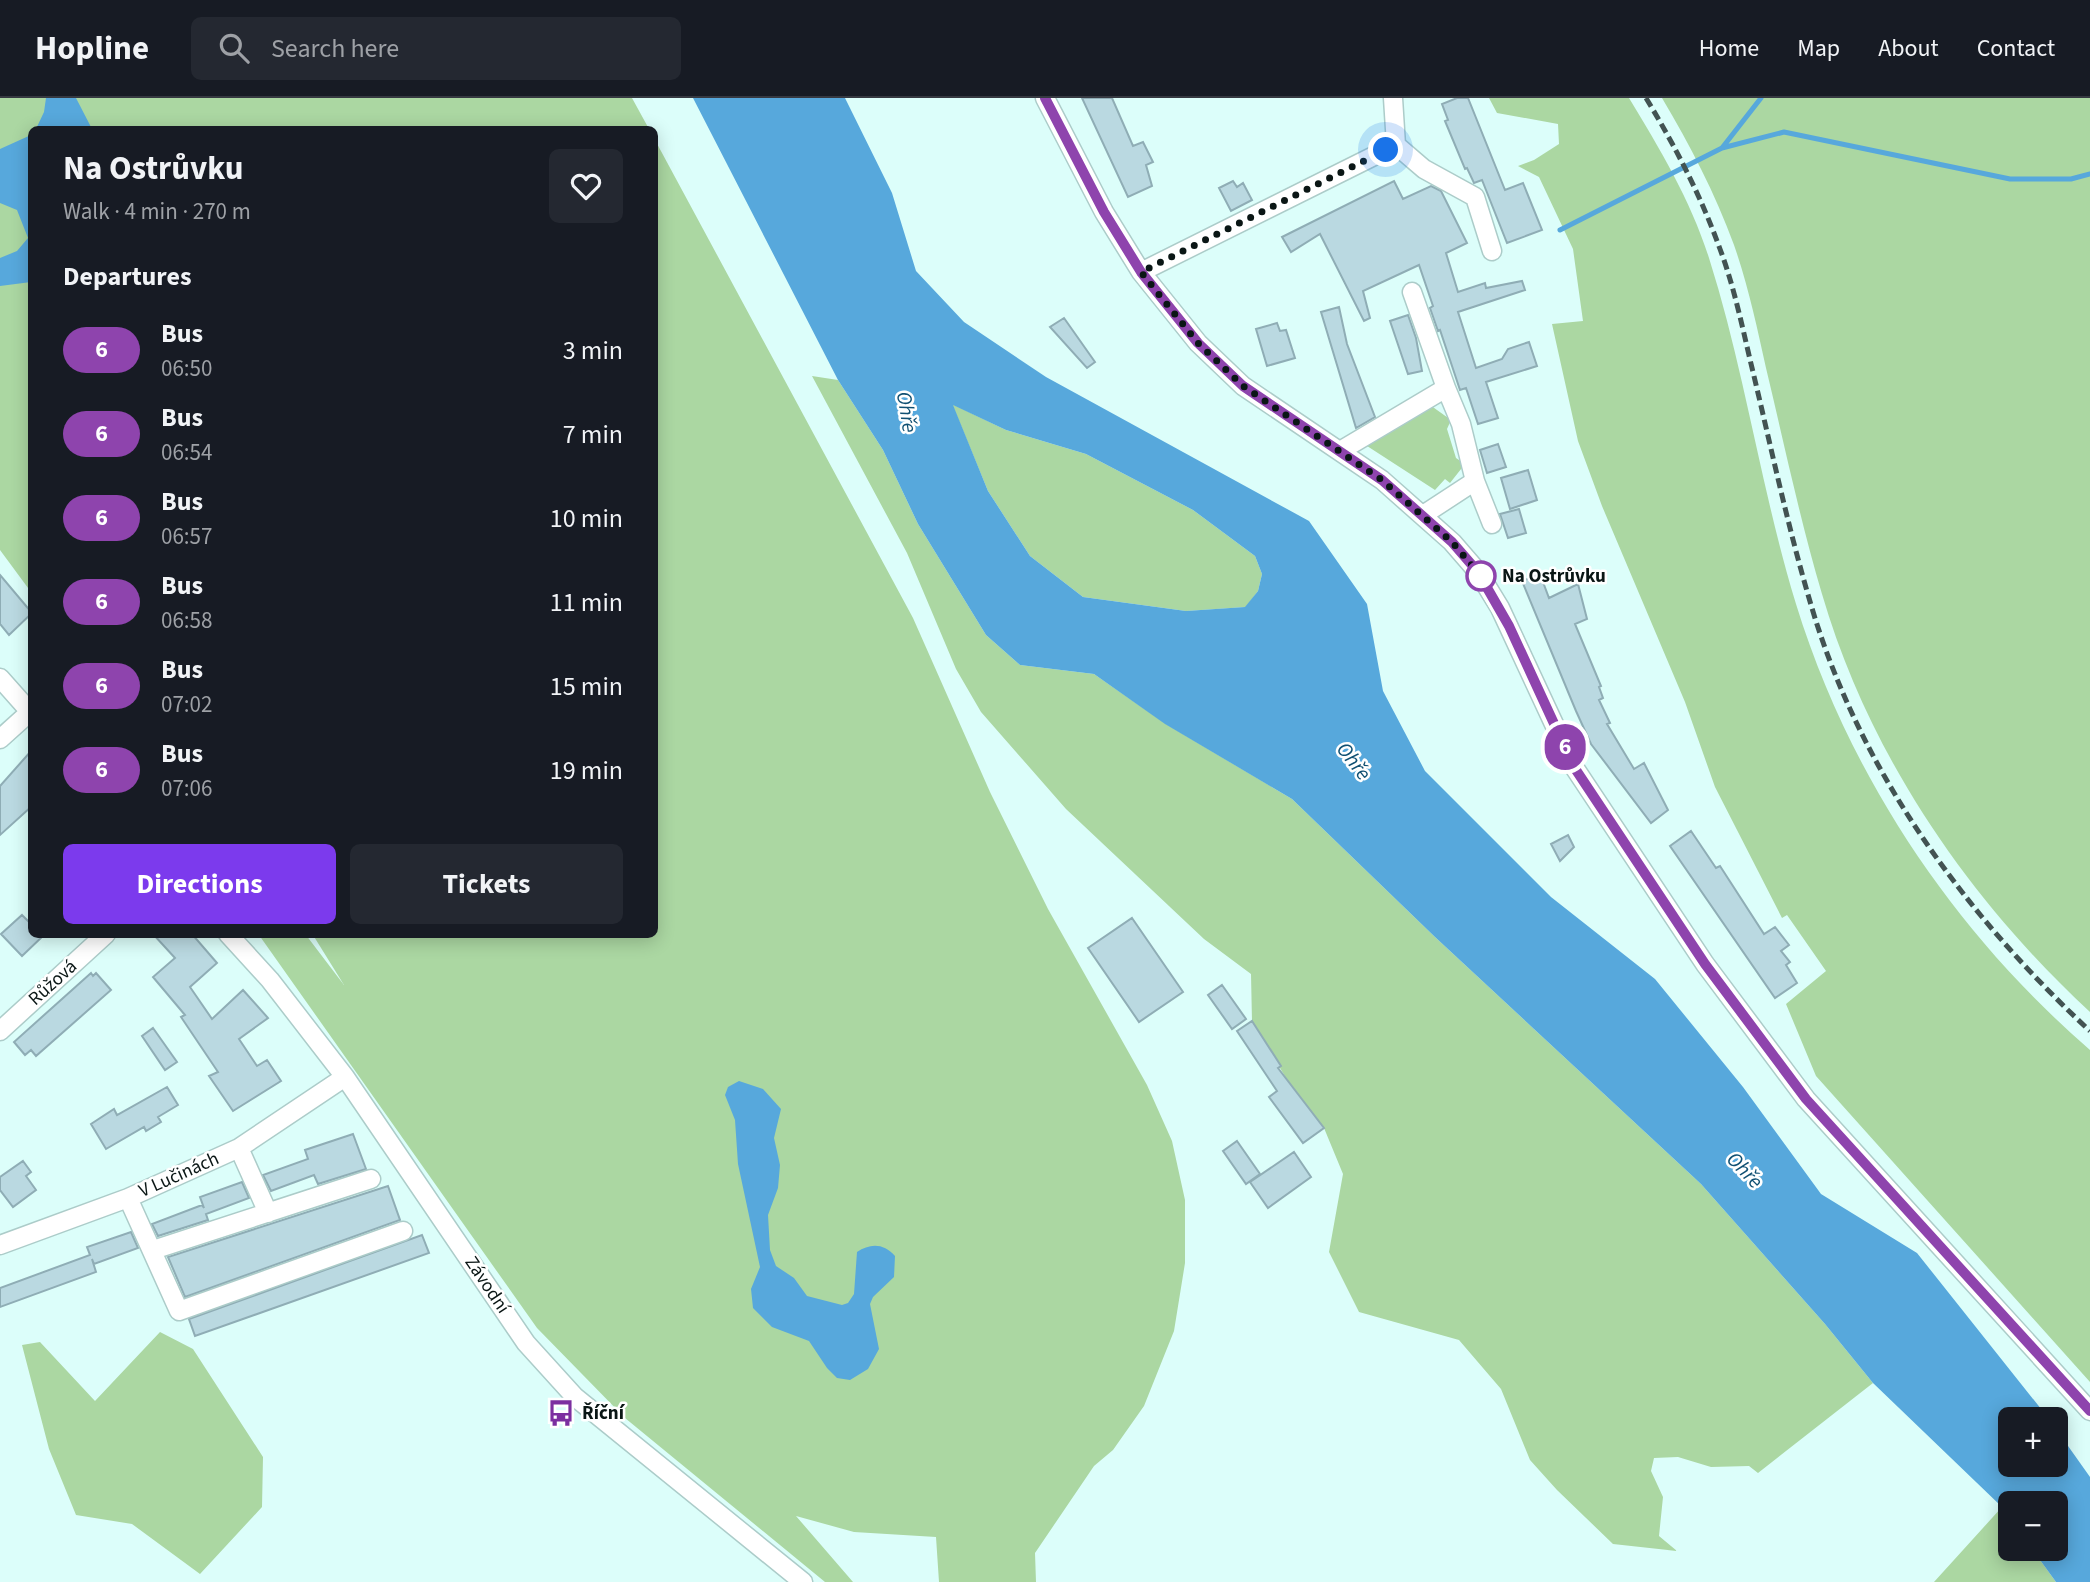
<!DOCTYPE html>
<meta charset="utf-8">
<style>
body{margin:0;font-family:"Source Sans 3",sans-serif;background:#242831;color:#f1f3f6;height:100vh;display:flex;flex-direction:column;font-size:26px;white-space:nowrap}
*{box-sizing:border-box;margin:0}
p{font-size:23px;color:#9ea1a6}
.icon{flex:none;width:38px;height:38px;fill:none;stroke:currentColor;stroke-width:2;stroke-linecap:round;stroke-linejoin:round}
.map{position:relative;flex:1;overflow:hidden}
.side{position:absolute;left:28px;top:28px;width:630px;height:812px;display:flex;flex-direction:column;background:#171b24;border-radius:10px;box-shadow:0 4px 18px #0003}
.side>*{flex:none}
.badge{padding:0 14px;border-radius:23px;font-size:24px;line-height:46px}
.fabs{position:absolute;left:1998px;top:1309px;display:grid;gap:14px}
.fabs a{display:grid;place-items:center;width:70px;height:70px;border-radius:10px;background:#171b24;box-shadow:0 4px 18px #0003;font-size:35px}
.you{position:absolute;width:35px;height:35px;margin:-18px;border:5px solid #fff;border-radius:50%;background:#1a73e8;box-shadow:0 0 0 10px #1a73e833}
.map>.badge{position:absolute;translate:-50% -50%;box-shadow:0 0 0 4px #fff}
h2{padding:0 35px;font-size:26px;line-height:63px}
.round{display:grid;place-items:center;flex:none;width:74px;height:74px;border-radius:10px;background:#242831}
.head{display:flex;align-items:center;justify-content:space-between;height:119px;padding:0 35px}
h1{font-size:33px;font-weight:700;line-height:52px}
.primary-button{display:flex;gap:14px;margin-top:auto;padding:14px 35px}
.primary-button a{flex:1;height:80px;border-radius:10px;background:#7c3aed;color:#fff;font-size:28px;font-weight:700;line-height:80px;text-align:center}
.primary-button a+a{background:#242831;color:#f1f3f6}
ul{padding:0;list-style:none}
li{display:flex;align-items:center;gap:21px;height:84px;padding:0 35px}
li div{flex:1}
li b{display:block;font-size:26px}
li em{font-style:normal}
li .badge{min-width:77px;font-weight:700;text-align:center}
header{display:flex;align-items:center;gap:42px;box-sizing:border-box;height:98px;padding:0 35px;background:#171b24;border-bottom:2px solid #363941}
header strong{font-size:33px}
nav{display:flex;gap:38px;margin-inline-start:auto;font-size:24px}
.search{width:490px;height:63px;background:#242831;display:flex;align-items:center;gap:18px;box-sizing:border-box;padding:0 24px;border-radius:10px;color:#9ea1a6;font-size:26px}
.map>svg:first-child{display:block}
</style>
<header>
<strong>Hopline</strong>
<div class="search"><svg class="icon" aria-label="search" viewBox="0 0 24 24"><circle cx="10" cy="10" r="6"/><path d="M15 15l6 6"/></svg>Search here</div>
<nav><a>Home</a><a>Map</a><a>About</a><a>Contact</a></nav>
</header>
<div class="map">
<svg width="2090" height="1484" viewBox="0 0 2090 1484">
<rect width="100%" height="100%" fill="#dcfefa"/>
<path fill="#abd7a2" d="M0,0h632l17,31 -617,1 -1,462 -31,-42z
M1489,0h140c31,51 62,103 80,160 36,113 52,232 87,346 53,172 158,328 294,446v332l-274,-306 -30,-72 40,-33 -39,-56 -5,3 -67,-131 -30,-85 -83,-196 -24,-65 -26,-117 31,-3 -10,-72 -34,-72 -21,-11 16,-6 25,-16 -1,-20 -61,-11z
M1662,0h428v914c-122,-113 -221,-257 -268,-418 -22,-74 -38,-151 -56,-226 -9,-41 -18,-83 -32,-123 -19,-52 -44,-100 -72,-147z
M655,42l258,478 77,174 58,117 99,176 25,56 13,59v63l-11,68 -30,75 -31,44 -19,16 -59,87 1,29h-97l-3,-45 -82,-5 -58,-16 57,66h-28l-200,-164 -88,-90 -278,-393h47l38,50 -31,-50 341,-1z
M812,278l26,4 45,70 35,74 68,111 34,30 74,9 72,50 126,75 143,138 266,247 124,140 48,59 -115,90 -9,-7 -38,1 -33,-10 -24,1 -3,13 12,26 -4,39 18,15 -64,-7 -56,-54 -27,-30 -29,-71 -42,-49 -100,-28 -30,-60 14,-78 -19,-46 -35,-45 -37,-62 -1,-47 -47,-35 -138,-130 -85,-97 -25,-43 -49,-116z
M952,306l54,26 80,24 107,56 62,46 7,18 -4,17 -12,16 -60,4 -103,-14 -53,-41 -42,-65z
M1430,307l21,15 -4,9 9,29 9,6 -15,19 -5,-4 -10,11 -71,-46z
M160,1234l33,17 70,108 -1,50 -62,67 -68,-50 -56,-9 -27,-66 -27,-104 18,-3 55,59z
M2002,1409l9,12v30h21l24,33h-122z"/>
<path fill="#57a8dc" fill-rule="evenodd" d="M46,0h30l16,31h-56l8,-17z
M693,0h152l47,95 24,78 48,51 82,55 263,144 58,83 16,87 42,80 126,126 104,82 88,108 78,107 96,59 132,166h-38v46h45v-36l34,48v105h-34l-24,-33h24v-46h-45v16l-9,-12 -129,-124 -48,-59 -124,-140 -266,-247 -143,-138 -127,-75 -71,-50 -74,-9 -34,-30 -68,-111 -35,-74 -45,-70zM953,307l53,25 80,24 107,56 62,46 7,18 -4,17 -13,16 -59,4 -103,-14 -53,-41 -42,-65z
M31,37v147l-31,4v-28l17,-7 11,-13 -11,-28 -17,-7v-54z
M739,983l24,8 18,20 -7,29 6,27 -2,23 -10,27 2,35 6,16 18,12 13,18 35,9 6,-2 6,-9 3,-42c13,-9 27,-9 38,4l-1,21 -21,20 -3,7 9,45 -11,20 -18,11 -13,-2 -10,-10 -18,-27 -37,-14 -19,-19 -2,-19 9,-22 -22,-103 -3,-44 -10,-25 3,-8z"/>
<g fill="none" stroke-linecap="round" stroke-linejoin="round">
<path stroke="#57a8dc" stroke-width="5" d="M1722,50l62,-16 226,47h61l19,-5
M1560,132l162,-82 39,-50"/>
</g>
<path fill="#bad9e1" stroke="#8fadb5" stroke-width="2" d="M1082,0h30l21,48 10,-4 10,20 -7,3 6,21 -24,11z
M1457,0h11l37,92 18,-7 19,47 -35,13 -25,-63 -8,3 -7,-15 -2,1 -20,-48 3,-1 -6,-16z
M1233,83l4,6 6,-4 9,17 -21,11 -12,-23z
M1394,83l9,18 28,-13 10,5 26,52 -21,10 12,39 27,-9 1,5 36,-7 3,9 -67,22 18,56 26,-9 6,-10 21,-7 8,24 -51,16 12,36 -20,6 -12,-36 -6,2 -20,-60 -2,1 -8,-23 3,-2 -14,-41 -56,26 7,27 -6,3 -44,-87 -29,18 -9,-15z
M1339,209l8,37 28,73 -19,11 -35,-116z
M1408,217l8,23 6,33 -14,3 -18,-53z
M1064,220l31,44 -8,6 -37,-41z
M1277,225l3,8 6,-1 9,28 -28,8 -11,-37z
M1498,346l8,23 -19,6 -7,-23z
M1528,372l9,30 -27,9 -9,-31z
M1519,411l7,24 -18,5 -8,-24z
M1540,476l9,24 29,-14 9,35 -12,5 26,62 -2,1 4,11 -4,2 11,23 -3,1 27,45 10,-6 24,47 -17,13 -60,-79 -15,-33 -54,-130z
M0,477l32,38 -23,22 -9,-11z
M32,652v56l-32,29v-49z
M1691,733l25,37 4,-2 44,68 11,-7 14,18 -8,6 9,11 -4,3 11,18 -22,15 -105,-152z
M1568,737l6,12 -14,14 -9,-17z
M22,817l10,10v9h13l-23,22 -21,-22z
M1132,820l51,74 -44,30 -51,-74z
M153,836h39l25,29 -27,24 22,32 31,-29 25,28 -29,21 18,27 10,-6 14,21 -48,30 -24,-35 9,-4 -37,-55 4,-2 -32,-38 22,-19z
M91,875l2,3 3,-3 15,17 -75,66 -5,-6 -6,5 -11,-13z
M1222,887l24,34 -14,10 -24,-34z
M1252,923l29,45 -3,2 46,60 -21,15 -34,-46 8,-6 -40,-60z
M153,930l24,34 -12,8 -23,-34z
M167,989l11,18 -20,12 3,5 -15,9 -2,-4 -38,22 -15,-25 23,-15 3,6z
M353,1036l13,35 -48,15 -4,-9 -43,16 -8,-16 45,-16 -3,-9z
M1237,1043l23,33 -14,10 -23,-33z
M1294,1054l17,25 -43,31 -18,-26z
M23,1063l8,11 -5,4 10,14 -23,17 -13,-17v-13z
M242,1084l7,16 -43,16 2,6 -50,16 -6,-12 50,-19 2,3 -4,-11z
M388,1088l12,34 -215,77 -17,-40z
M131,1134l7,16 -44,16 -2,-5 4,13 -96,35v-19l90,-33 -3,-8z
M422,1137l7,18 -234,83 -6,-17z"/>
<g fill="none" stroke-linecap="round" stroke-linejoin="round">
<defs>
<path id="minor" d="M1045,0l59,114 37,60 57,71 45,43 139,94 70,62 26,30 22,36 74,159 131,197 101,135 284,312
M1393,0l3,47
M1396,47l28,24 51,28 17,54
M1141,174l255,-127
M1340,353l106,-63 -34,-96
M1475,383l17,43
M1423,417l52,-34 -14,-57 -15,-36
M0,580l32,36
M0,641l30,-27
M228,836l42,46 75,97 181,266 49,54 228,185
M0,933l106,-97
M239,1050l29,65
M128,1100l51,113 224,-80
M0,1147l128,-47 111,-50 106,-71
M153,1152l218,-71"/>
</defs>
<use href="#minor" stroke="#acccc9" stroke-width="21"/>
<use href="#minor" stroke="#fff" stroke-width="18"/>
<path stroke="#425352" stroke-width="5" stroke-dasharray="10 5" stroke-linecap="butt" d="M1646,0c29,48 55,98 74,151 15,40 23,82 33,123 18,75 34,151 56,226 48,169 154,315 281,433"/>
</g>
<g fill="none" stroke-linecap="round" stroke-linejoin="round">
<defs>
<path id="line" d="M1045,0l59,114 37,60 57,71 45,43 139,94 70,62 26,30 31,54 65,141 131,197 101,135 284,312"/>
</defs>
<use href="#line" stroke="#fff" stroke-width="16"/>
<use href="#line" stroke="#8e44ad" stroke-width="10"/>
<path stroke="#0a1615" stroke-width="7" stroke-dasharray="0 12.6" d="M1386,52l-245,122 57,71 45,43 139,94 70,62 29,34"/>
</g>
<defs>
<symbol id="bus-bare" viewBox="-9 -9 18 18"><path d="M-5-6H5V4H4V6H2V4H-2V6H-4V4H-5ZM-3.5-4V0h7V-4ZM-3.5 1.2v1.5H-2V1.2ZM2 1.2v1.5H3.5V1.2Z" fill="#7c2fa0" stroke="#fff" stroke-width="2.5" paint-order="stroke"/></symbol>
</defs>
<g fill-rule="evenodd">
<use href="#bus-bare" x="542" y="1296" width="38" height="38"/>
</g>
<circle fill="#fff" stroke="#8e44ad" stroke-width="3.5" cx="1481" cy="478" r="14"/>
<g text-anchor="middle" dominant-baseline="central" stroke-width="5" stroke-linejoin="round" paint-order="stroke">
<g font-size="19" font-weight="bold" fill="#0a1615" stroke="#fff" text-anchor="start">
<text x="1502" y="478">Na Ostrůvku</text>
</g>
<g font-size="19" fill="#0a1615" stroke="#fff">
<text transform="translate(53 885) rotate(-42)">Růžová</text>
<text transform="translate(179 1077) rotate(-24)">V Lučinách</text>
<text transform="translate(487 1187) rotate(56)">Závodní</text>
</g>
<g font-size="19" font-weight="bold" fill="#0a1615" stroke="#fff" text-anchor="start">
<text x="582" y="1315">Říční</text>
</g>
<g font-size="21" font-style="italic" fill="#105073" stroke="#fff">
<text transform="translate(907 314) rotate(81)">Ohře</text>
<text transform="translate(1354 663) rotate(52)">Ohře</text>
<text transform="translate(1745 1072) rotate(46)">Ohře</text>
</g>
</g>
</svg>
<div class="fabs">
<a>+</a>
<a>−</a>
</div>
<div class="you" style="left:1386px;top:52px"></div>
<b class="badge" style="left:1565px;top:649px;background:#8e44ad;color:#fff">6</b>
<section class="side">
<div class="head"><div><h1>Na Ostrůvku</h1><p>Walk · 4 min · 270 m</p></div><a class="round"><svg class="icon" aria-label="heart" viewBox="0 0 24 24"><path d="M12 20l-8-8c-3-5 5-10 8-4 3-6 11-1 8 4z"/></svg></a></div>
<h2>Departures</h2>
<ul>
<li><span class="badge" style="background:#8e44ad;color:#fff">6</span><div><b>Bus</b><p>06:50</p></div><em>3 min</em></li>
<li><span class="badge" style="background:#8e44ad;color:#fff">6</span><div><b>Bus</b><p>06:54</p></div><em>7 min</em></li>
<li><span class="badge" style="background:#8e44ad;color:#fff">6</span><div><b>Bus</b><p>06:57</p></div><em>10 min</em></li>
<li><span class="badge" style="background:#8e44ad;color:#fff">6</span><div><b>Bus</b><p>06:58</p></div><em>11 min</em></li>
<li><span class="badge" style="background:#8e44ad;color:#fff">6</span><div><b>Bus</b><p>07:02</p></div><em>15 min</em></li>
<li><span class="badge" style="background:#8e44ad;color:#fff">6</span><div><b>Bus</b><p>07:06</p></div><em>19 min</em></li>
</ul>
<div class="primary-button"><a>Directions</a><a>Tickets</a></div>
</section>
</div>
